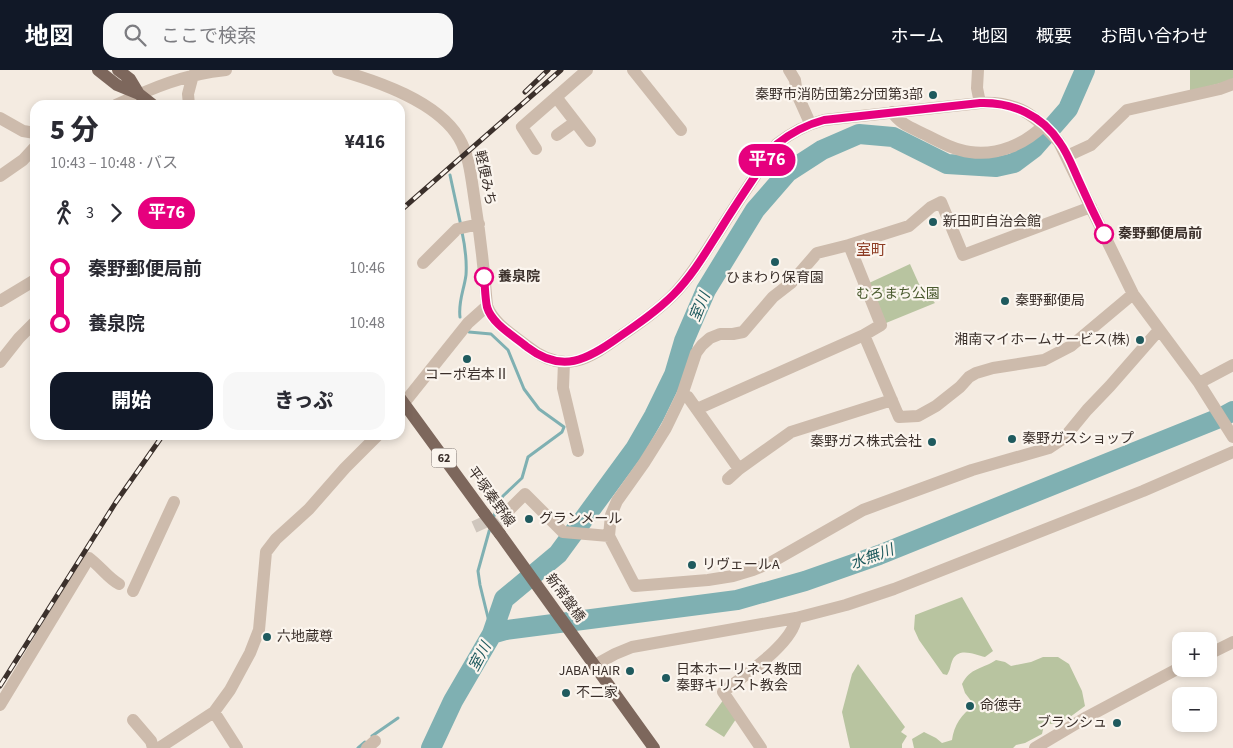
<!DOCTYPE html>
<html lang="ja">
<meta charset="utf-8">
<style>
body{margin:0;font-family:"Source Sans 3","Noto Sans JP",sans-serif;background:#f7f7f7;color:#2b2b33;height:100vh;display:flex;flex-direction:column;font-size:19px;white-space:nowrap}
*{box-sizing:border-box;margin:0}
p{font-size:16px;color:#7c7c81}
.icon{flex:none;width:28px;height:28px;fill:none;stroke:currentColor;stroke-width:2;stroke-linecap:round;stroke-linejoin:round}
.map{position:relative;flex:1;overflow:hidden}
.sheet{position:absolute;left:30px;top:30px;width:375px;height:340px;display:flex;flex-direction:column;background:#fff;border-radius:15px;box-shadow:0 2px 8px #0003}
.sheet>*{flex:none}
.badge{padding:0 10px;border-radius:16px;font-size:18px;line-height:32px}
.tools{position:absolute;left:1172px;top:562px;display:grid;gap:10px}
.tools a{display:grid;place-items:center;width:45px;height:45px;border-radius:10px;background:#fff;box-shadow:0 2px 8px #0003;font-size:25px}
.map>.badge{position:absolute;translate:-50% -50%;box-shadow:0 0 0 2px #fff}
.legs{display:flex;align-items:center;gap:8px;height:55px;padding:0 20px;font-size:16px}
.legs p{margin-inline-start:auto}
.headline{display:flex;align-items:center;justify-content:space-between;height:85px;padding:0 20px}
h1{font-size:28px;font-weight:800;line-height:38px}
.primary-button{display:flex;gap:10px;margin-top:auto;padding:10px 20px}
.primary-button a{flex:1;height:58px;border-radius:15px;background:#111827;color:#fff;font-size:20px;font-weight:800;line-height:58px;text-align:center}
.primary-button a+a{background:#f7f7f7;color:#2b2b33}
ul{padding:0 20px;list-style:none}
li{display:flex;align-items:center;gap:18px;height:55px;font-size:19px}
li i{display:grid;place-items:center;width:8px;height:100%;margin:0 6px;background:currentColor}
li i::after{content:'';width:12px;height:12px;margin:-6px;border:4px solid;border-radius:50%;background:#fff}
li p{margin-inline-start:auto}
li:first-child i{background:linear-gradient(#0000 50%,currentColor 0)}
li:last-child i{background:linear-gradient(currentColor 50%,#0000 0)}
header{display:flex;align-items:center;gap:30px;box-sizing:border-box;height:70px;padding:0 25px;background:#111827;color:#fff}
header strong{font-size:24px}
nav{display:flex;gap:28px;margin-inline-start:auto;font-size:18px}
.search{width:350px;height:45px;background:#f7f7f7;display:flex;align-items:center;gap:12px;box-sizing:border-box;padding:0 18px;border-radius:15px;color:#7c7c81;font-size:19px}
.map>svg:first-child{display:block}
</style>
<header>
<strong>地図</strong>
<div class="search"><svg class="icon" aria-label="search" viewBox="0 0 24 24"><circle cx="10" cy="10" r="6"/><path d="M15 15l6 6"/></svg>ここで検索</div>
<nav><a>ホーム</a><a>地図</a><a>概要</a><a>お問い合わせ</a></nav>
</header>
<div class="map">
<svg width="1233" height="678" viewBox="0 0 1233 678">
<rect width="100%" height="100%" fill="#f4ebe1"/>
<path fill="#b8c4a0" d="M1190,0h43v10l-43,11z
M910,194l9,20 16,19 -49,20 -17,-40z
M962,527l31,54 -8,6c-10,-2 -25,-10 -32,2 -3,6 -2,10 -6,16l-4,-1 -24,-34 -5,-11 1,-14z
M1043,587h15l11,7 13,27 3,15c-11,8 -21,17 -35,18l-1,-2 -5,3 -2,9 -17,9 -9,2 -3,3h-99l-2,-9 12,-7 12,6 6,5 10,-3c2,-14 9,-27 23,-34l-10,-13 -3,-9c9,-17 19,-14 34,-24l9,2 6,4 20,-4z
M858,594l47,63 -4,5 6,4 -5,8v4h-52l-8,-36 10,-38z
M724,629l12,20 -12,18 -19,-12z"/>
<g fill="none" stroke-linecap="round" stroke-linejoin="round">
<path stroke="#7fb0b2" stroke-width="3" d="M450,105l11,51
M460,247c-2,-15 4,-27 6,-42 1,-15 -1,-29 -4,-43
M469,262l22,2 17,16 16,39 15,20 25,18 -2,5 -34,25 -6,21 -19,18 -5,8 -5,15
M490,458l-12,43 2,14 12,49
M372,666l26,-18
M358,678l7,-6"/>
<path stroke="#7fb0b2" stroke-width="20" d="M492,564l14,-4 231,-30 68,-19 74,-26 343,-138 11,-6
M431,678l22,-47 39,-67 12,-35 54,-45 77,-105 19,-33 20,-41 10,-34 22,-51 49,-80 33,-38 34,-22 37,-16 34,3 54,27 49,3 18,-4 20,-15 34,-39 17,-39"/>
<path stroke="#cfc6bd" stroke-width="12" stroke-dasharray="12 6" stroke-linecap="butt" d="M474,457l11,-5 10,4 11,-13"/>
<path stroke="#cdbbac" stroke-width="12" d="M338,0c39,11 99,31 121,68 10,17 12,38 15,58 6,37 10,73 13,110 7,18 25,28 40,40 37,30 62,13 95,-11 18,-12 36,-25 51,-40 19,-19 32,-43 47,-65 18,-29 37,-57 57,-86 15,-12 28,-19 47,-24l156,-17c38,-2 55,12 79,39l74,152 66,89 34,54
M633,0l48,60
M789,0l6,10 2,14 13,29
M978,0l-1,18 3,15
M556,27l34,44
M116,35c36,-17 69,-31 110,-35
M189,35l-1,-11 5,-19
M892,42c8,12 20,16 32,22 14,7 30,16 46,18 28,4 55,-8 74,-27
M0,48l23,13 12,2
M557,65l18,-13
M536,79l-14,-22 65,-57
M1067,86l24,-11 36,-35 93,-21 13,-5
M0,106l23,-16 12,-13
M1091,137l-128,48 -22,-53 -10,5 -22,19 -60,19 -32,8 -26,30 -18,14 -30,35 -10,2h-13l-10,4 -8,7 -6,8 -14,42 -16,33 -22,35 -27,38 -6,14 -2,21 26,50 73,-6 25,-4 20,-6 17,-7 93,-53 109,-40 77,-22 15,-10 23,-28 23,-24 49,-56
M423,193l34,-34 22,-5
M0,231l35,-21
M864,265l35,82 19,-1 18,-10 24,-19 9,-10 7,-4 17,-5 51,-8 27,-14 62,-52
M0,292l19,-24 16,-16
M564,292l-1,26 15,63
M1199,313l34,-18
M682,325l6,2 51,72 52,-37 101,-32
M400,338l68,-85 19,-17
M697,339l167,-74 17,-10 -32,-80
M728,409l11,-10
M506,443l19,-19 38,38 46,4
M133,521l41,-89
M1209,584l24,-12
M595,595l20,-11 17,-7 164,-29 50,-13 48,-16 249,-98 90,-39
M0,635l89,-147c11,8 20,21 30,26
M214,642l23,36
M133,650l18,21 2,7
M159,678l55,-36 16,-22 20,-37 9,-23 7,-78 10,-13 33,-30 36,-41 33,-33
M367,678l8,-7
M761,678l-38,-56c20,-16 70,-48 73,-74
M1035,678l52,-31 94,-50"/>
<path stroke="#7d675c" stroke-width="12" d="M98,0l19,15 22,9 14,11
M118,0l12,9 9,15
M400,328l84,115
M500,464l154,214"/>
<defs>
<path id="rail" d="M525,22l23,-22
M400,141l161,-141
M0,616l116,-184 47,-67"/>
</defs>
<use href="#rail" stroke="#3b302b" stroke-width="5"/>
<use href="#rail" stroke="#fbf5ee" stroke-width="3" stroke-dasharray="9" stroke-linecap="butt"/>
<path stroke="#7d675c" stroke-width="12" d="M484,443l16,21"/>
</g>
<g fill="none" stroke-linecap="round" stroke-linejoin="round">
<defs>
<path id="line-1" d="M484,207c1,9 1,20 3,30 5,17 27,29 40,40 35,27 60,13 92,-10 19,-13 38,-26 54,-42 19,-19 33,-43 47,-65 18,-29 37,-57 57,-86 15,-12 28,-19 47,-24l156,-17c32,-1 62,12 80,40 8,11 13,25 19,38 8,18 16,35 25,53"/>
</defs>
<use href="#line-1" stroke="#fff" stroke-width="11"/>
<use href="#line-1" stroke="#e6007e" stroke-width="8"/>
</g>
<g fill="#1f5a5e" stroke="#fbf5ee" stroke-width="2">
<circle cx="933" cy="25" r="5"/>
<circle cx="933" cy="152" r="5"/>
<circle cx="775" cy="192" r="5"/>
<circle cx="1005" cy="231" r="5"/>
<circle cx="1140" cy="270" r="5"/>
<circle cx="467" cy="289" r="5"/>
<circle cx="1012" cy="369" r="5"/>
<circle cx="932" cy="372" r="5"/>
<circle cx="529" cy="449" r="5"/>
<circle cx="692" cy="495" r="5"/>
<circle cx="267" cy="567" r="5"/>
<circle cx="630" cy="601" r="5"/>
<circle cx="666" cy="608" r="5"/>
<circle cx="566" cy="623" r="5"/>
<circle cx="970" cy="636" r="5"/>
<circle cx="1117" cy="653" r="5"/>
</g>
<g fill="#fff" stroke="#e6007e" stroke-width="2.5">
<circle cx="1104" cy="164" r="9"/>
<circle cx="484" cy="207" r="9"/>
</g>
<g text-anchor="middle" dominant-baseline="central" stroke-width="4.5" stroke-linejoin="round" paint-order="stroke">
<rect fill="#fbf5ee" stroke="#756b66" stroke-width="1" x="431.5" y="378.5" width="25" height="19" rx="4"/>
<g font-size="12" font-weight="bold" fill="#3b302b">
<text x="444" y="388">62</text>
</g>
<g font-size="14" fill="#3b302b" stroke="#fbf5ee" text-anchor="start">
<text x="923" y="25" text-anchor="end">秦野市消防団第2分団第3部</text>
<text x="943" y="152">新田町自治会館</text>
<text x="775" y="208" text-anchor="middle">ひまわり保育園</text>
<text x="1015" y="231">秦野郵便局</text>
<text x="1130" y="270" text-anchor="end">湘南マイホームサービス(株)</text>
<text x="467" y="305" text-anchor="middle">コーポ岩本Ⅱ</text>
<text x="1022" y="369">秦野ガスショップ</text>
<text x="922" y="372" text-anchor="end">秦野ガス株式会社</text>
<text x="539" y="449">グランメール</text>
<text x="702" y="495">リヴェールA</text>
<text x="277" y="567">六地蔵尊</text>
<text x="676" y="600">日本ホーリネス教団<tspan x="676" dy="16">秦野キリスト教会</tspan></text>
<text x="620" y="601" text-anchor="end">JABA HAIR</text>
<text x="576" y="623">不二家</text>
<text x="980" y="636">命徳寺</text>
<text x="1107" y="653" text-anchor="end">ブランシュ</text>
</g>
<g font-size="14" fill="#3b302b" stroke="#fbf5ee">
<text transform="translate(485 108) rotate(78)">軽便みち</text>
<text transform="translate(491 427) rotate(54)">平塚秦野線</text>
<text transform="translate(565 528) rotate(54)">新常盤橋</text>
</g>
<g font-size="14" font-weight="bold" fill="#3b302b" stroke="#fbf5ee" text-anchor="start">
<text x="1118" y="164">秦野郵便局前</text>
<text x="498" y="207">養泉院</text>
</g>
<g font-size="14" fill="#4a5a2e" stroke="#fbf5ee">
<text x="898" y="224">むろまち公園</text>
</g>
<g font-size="15" fill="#8c3b22" stroke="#fbf5ee">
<text x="871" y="180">室町</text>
</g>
<g font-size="15" font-style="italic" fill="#1f5a5e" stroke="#fbf5ee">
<text transform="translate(700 237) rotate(-68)">室川</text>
<text transform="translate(872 487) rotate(-20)">水無川</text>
<text transform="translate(480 587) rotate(-62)">室川</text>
</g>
</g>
</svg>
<div class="tools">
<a>+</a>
<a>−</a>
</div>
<b class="badge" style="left:767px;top:90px;background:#e6007e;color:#fff">平76</b>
<section class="sheet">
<div class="headline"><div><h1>5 分</h1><p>10:43 – 10:48 · バス</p></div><b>¥416</b></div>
<div class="legs"><svg class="icon" aria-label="walk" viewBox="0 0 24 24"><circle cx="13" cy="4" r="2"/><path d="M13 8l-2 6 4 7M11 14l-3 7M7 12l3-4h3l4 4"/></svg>3<svg class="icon" aria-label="forward" viewBox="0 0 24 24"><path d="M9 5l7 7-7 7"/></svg><b class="badge" style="background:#e6007e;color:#fff">平76</b></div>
<ul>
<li><i style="color:#e6007e"></i><b>秦野郵便局前</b><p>10:46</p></li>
<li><i style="color:#e6007e"></i><b>養泉院</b><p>10:48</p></li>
</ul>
<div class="primary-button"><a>開始</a><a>きっぷ</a></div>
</section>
</div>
